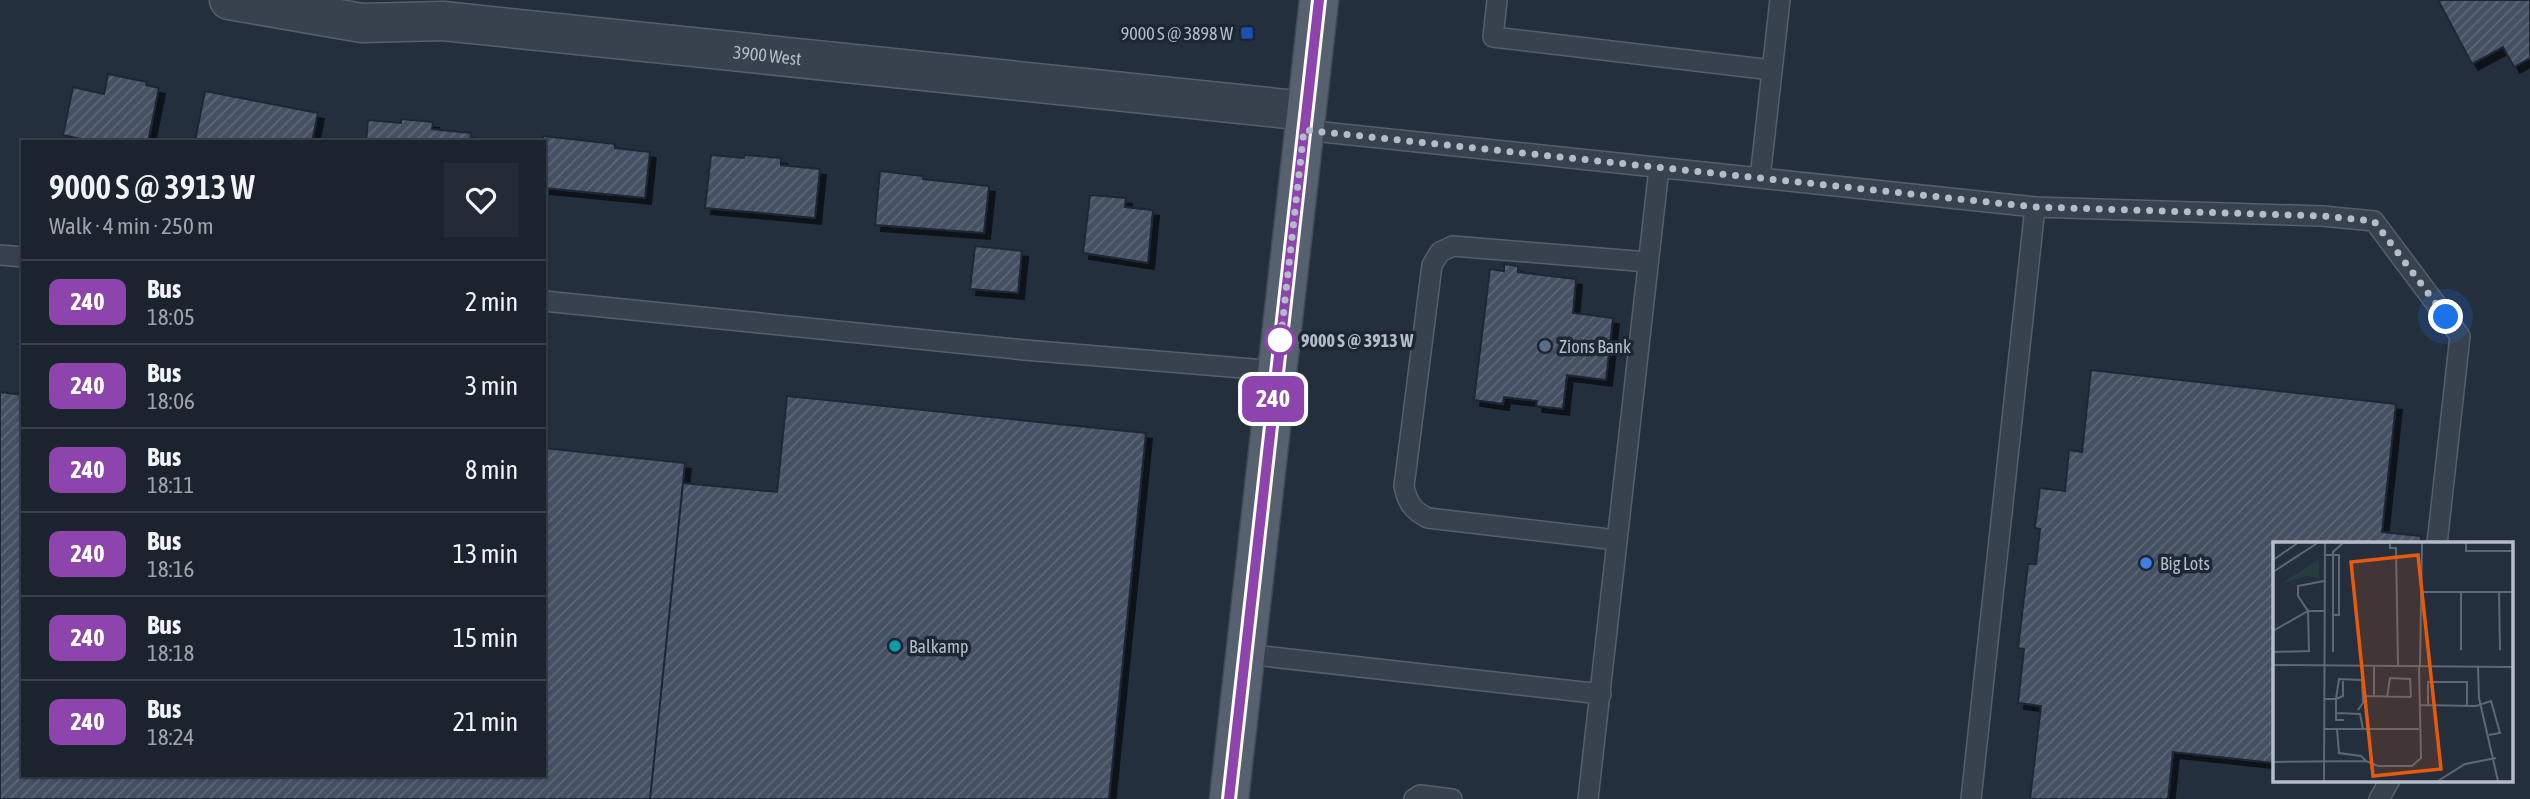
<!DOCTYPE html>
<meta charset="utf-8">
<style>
body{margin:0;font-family:"Asap Condensed",sans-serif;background:#242b36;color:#f1f3f6;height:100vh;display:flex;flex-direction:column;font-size:26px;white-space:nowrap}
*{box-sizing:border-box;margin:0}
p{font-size:23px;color:#a0a4aa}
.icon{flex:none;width:38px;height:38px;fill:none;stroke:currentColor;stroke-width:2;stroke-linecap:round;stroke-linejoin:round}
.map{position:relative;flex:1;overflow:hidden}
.details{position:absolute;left:21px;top:140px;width:525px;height:637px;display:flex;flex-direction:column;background:#1b232e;border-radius:0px;box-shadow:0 2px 5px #0004,0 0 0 2px #39404a}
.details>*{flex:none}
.badge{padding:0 14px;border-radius:10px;font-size:24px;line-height:46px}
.you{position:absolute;width:35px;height:35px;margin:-18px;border:5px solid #fff;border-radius:50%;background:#1a73e8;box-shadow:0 0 0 10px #1a73e833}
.map>.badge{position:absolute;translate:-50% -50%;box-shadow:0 0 0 4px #fff}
.round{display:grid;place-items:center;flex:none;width:74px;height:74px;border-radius:0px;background:#242b36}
.summary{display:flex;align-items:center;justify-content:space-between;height:119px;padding:0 28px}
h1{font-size:33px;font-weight:600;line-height:52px}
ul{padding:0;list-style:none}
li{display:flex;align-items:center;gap:21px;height:84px;padding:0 28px;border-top:2px solid #39404a}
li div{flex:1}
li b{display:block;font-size:26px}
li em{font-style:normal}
li .badge{min-width:77px;font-weight:700;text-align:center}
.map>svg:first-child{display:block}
</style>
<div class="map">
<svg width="2530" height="799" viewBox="0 0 2530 799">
<defs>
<pattern id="building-hatch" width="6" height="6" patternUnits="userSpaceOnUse" patternTransform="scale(1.75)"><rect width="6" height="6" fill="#455162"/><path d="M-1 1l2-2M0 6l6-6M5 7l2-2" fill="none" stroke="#5d6877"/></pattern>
<filter id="shadow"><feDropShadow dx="6" dy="6" stdDeviation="0" flood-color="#0009"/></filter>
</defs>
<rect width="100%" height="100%" fill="#242f3e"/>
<path fill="url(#building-hatch)" stroke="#1f2835" stroke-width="2" filter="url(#shadow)" d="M2438,0h92v58l-16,9 -11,-20 -31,17z
M108,74l39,8 -1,3 13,3 -11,54h-55l-30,-7 10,-48 31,7z
M205,91l113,22 -6,29 -117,-1z
M401,119l32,3 -1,7 39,4 -1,9h-104l2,-22 33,3z
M543,136l72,8v4l35,4 -5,46 -101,-10z
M711,155l33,3 1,-3 36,3v7l39,4 -5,49 -110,-10z
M880,171l43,5v3l66,7 -5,47 -109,-8z
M1090,195l36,3 -1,9 28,3 -5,53 -65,-10z
M975,246l47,5 -4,42 -48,-4z
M1504,264l14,2v6l58,7 -3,34 40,5 -7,62 -39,-5 -4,34 -27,-3 1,-5 -33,-4 -1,7 -29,-4 16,-131 14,2z
M2091,370l305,34 -14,128 39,4v8h-147v219l-101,-11 -5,47h-138l11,-93 -23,-3 6,-54 -6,-1 10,-84h8l4,-35 -5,-1 5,-40 25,3 4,-41 13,2z
M0,392l23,3v380h521v-327l141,15 -35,336h-650z
M787,396l359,37 -37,366h-459l33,-316 94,9z"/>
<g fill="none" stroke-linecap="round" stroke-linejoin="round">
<defs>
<path id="service" d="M1497,0l-4,37 279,33
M1304,130l731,77 287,9 52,5 86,115 -23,208
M1760,178l20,-178
M0,255l23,2
M544,301l481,49 252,21
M1617,540l-189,-22c-15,-7 -21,-16 -24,-32l28,-221 8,-13 13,-6 195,16
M1245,654l356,40
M1414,799l6,-4 32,4
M1588,799l71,-631
M1971,799l64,-592
M2379,799l11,-19"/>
<g id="minor">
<path id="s1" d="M229,0l133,23 81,-2 863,90"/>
</g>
<path id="primary" d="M1229,799l90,-799"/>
</defs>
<use href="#service" stroke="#565f6c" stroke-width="22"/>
<use href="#minor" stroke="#565f6c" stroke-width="41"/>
<use href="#primary" stroke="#414a57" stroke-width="41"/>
<use href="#service" stroke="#38414e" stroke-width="19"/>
<use href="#minor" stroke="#38414e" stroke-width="38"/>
<use href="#primary" stroke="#56606e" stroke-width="38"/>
</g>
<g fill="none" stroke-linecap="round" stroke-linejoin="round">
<defs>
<path id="line" d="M1229,799l90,-799"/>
</defs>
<use href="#line" stroke="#fff" stroke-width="16"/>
<use href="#line" stroke="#8e44ad" stroke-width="10"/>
<path stroke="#b4bcc9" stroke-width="7" stroke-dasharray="0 12.6" d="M1280,340v5l24,-215 731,77 287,9 52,5 72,96"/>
</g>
<rect fill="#1a4fb4" stroke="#1d2633" stroke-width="2.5" x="1240" y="26" width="14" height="14" rx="3.5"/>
<circle fill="#fff" stroke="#8e44ad" stroke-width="3.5" cx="1280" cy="340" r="14"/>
<circle fill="#5c6f8a" stroke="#1d2633" stroke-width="2.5" cx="1545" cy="346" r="7"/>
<circle fill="#3f7fe0" stroke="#1d2633" stroke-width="2.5" cx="2146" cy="563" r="7"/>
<circle fill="#0f9aa8" stroke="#1d2633" stroke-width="2.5" cx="895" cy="646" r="7"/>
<g text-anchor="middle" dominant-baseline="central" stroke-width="7" stroke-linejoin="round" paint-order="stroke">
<g font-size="18" fill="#b4bcc9" stroke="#1d2633" text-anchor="start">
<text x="1233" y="33" text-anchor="end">9000 S @ 3898 W</text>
<text x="1559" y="346">Zions Bank</text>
<text x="2160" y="563">Big Lots</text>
<text x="909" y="646">Balkamp</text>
</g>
<g font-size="18" fill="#b4bcc9" stroke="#1d2633">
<text stroke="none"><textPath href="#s1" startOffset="542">3900 West</textPath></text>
</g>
<g font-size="18" font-weight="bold" fill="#b4bcc9" stroke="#1d2633" text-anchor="start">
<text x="1301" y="340">9000 S @ 3913 W</text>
</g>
</g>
<g transform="translate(2273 542)">
<rect width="240" height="240" fill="#242f3e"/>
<path d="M46,17v19l-12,-2 -26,8z" fill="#263c3f"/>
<path fill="none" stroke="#5e6776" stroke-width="2" d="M193,0v9h47M52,13h14v60h-6M0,18l26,-18M0,30l46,-30M51,39l-26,5v10l10,15h16M147,50h93M188,50v58M226,50l1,58M0,89l35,-20 1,40 -36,1M60,110v-100l10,-9h47v5h6l2,117M0,123l240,2M147,124l2,-124M205,125l1,31 19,83M90,154l48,1M101,155v-31M114,155l3,-19 20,1 1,18M52,157h11v21h8M63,157l3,-20 23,1 1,23 -5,7M63,157l7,-3v-15M146,163l57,1 15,-5 9,32 -11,2M155,163v-23h39v24M63,171l24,1 3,15M51,187h95M64,187l2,24 22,3 5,5M0,220l93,-1 12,5h34l9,-8 -2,-92M51,239l1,-239M165,239l27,-17 31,-6"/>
<path fill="#e8590c" fill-opacity="0.15" stroke="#e8590c" stroke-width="3.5" d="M145,13l23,214 -68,7 -22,-214z"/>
<rect width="240" height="240" fill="none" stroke="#b4bcc9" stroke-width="3.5"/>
</g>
</svg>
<div class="you" style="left:2446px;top:317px"></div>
<b class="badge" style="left:1273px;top:399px;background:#8e44ad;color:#fff">240</b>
<section class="details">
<div class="summary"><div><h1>9000 S @ 3913 W</h1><p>Walk · 4 min · 250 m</p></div><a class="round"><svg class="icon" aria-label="heart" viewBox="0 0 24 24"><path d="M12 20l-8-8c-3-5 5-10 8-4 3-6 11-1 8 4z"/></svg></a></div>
<ul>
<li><span class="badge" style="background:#8e44ad;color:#fff">240</span><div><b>Bus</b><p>18:05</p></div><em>2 min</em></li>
<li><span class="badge" style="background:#8e44ad;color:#fff">240</span><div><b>Bus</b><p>18:06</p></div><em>3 min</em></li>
<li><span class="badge" style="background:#8e44ad;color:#fff">240</span><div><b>Bus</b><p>18:11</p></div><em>8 min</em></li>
<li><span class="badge" style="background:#8e44ad;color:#fff">240</span><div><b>Bus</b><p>18:16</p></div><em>13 min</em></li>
<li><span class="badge" style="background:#8e44ad;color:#fff">240</span><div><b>Bus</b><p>18:18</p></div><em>15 min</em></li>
<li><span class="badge" style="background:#8e44ad;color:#fff">240</span><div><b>Bus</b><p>18:24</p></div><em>21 min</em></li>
</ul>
</section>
</div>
